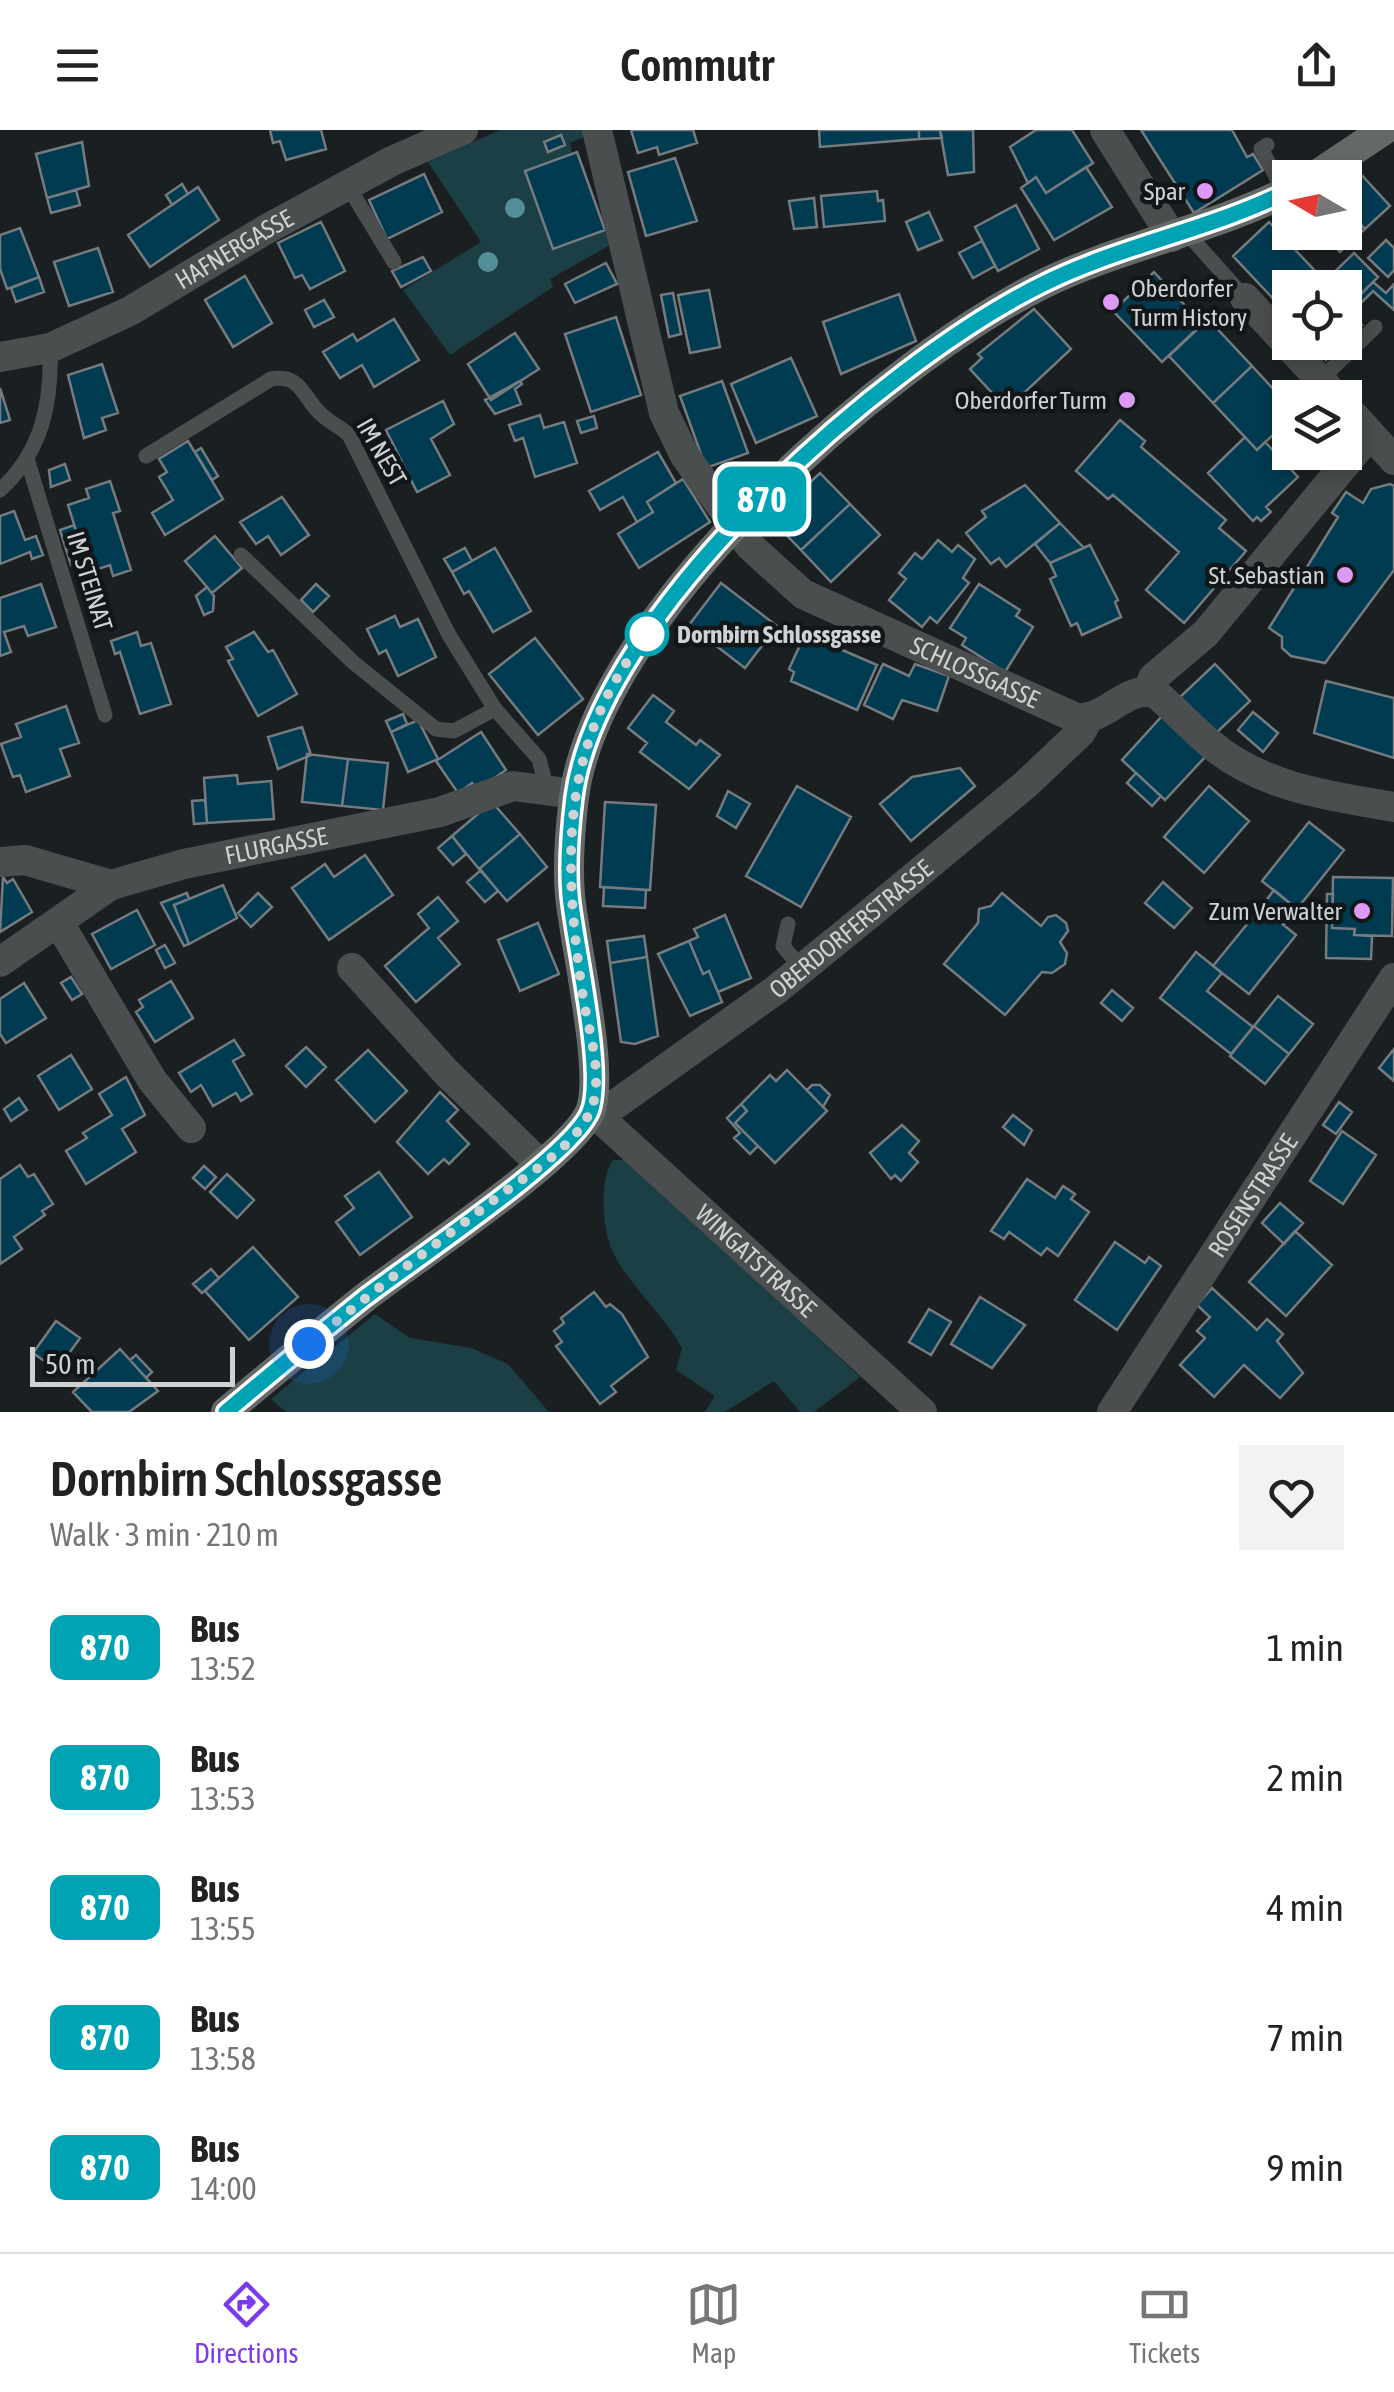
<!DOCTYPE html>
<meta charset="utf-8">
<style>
body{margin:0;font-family:"Asap Condensed",sans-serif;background:#f2f2f2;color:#222;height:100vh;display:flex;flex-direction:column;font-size:38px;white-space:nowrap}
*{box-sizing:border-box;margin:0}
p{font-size:32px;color:#767676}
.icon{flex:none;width:55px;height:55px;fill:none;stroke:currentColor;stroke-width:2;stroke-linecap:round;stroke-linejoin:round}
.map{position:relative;height:1282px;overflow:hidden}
.side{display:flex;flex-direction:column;background:#fff;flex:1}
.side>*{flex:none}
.badge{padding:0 20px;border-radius:15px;font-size:35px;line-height:65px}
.needle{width:65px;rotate:279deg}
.tools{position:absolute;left:1272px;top:30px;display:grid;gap:20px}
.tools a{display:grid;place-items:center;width:90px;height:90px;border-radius:0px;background:#fff;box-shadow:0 5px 15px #0003;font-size:50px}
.scale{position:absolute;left:30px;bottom:25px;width:205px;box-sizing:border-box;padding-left:10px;border:5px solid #ced2d3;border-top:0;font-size:28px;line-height:35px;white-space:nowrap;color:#ced2d3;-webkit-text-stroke:8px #111718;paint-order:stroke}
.you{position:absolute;width:50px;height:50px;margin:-25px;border:8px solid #fff;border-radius:50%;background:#1a73e8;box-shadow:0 0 0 15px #1a73e833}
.map>.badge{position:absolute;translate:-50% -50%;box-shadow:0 0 0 5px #fff}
.round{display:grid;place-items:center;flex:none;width:105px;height:105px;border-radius:0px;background:#f2f2f2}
.summary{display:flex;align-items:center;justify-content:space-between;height:170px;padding:0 50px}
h1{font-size:48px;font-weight:600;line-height:75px}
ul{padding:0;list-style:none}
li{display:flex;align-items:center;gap:30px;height:130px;padding:0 50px}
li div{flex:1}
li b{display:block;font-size:38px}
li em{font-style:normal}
li .badge{min-width:110px;font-weight:700;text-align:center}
header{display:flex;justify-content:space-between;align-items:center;height:130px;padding:0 50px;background:#fff;font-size:45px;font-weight:600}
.tab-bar{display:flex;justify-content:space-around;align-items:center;height:140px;border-top:2px solid #e0e0e0;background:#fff;font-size:28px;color:#767676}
.tab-bar a{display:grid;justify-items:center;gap:5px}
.tab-bar .on{color:#7c3aed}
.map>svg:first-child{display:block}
</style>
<header><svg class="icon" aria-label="menu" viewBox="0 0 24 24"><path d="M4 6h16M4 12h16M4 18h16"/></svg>Commutr<svg class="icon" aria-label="share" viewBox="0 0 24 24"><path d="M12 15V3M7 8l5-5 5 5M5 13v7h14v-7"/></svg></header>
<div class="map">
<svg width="1394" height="1282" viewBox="0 0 1394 1282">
<rect width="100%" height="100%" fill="#1a2021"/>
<path fill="#1c3e45" d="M500,0h85l2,6 -17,7 2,11 -47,18 28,76 52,-18 5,15 -60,34 3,8 -103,68 -47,-65 78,-48 -53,-80z
M613,1030h13l16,12 218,205 -46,35h-14l-26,-31 -49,31h-20l10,-16 -39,-26 6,-22c-19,-35 -52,-61 -69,-96 -11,-21 -14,-73 0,-92z
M375,1184l35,24 61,10 37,16 41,48h-263l-15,-13z"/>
<path fill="#003b52" stroke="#757b7f" stroke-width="2.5" d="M270,0h51l5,19 -40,11 -6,-19 -7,2z
M631,0h62l4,13 -38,12 -2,-8 -19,6z
M819,0h100v9l-99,8z
M919,0h21l2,8 -23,1z
M940,0h33l1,42 -26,3z
M1036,0h36l21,33 -47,30 -10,-16 -8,6 -18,-36z
M1141,0h91l15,27 6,-3 10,16 -69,43z
M561,5l4,10 -17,7 -4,-10z
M82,12l7,44 -42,12 -11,-44z
M577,22l28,78 -52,19 -28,-78z
M675,28l22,63 -51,15 -18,-64z
M1086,37l26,40 -58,33 -33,-52 15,-11 10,16z
M1358,41l32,35 -25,23 -20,-22v-23z
M424,44l18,38 -55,27 -18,-39z
M182,54l6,10 -16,11 -6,-10z
M198,57l21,33 -69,47 -22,-32z
M76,60l4,15 -29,8 -4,-15z
M877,61l1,10 5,-1 2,21 -61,6 -3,-31z
M814,68l3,29 -23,2 -5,-28z
M1016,75l23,44 -41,22 -23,-44z
M1345,77l20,22 -25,23 -18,-20h23z
M929,82l13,28 -24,10 -12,-28z
M321,92l24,49 -35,18 -8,-14 -7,3 -17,-35z
M1269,92l48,51 -16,15h-11v9l-10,9 -47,-50z
M20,98l19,49 -32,12 -7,-20v-34z
M1386,110l8,8v22l-6,7 -20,-19z
M982,111l13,25 -22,12 -14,-25z
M98,118l15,44 -44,14 -15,-44z
M1354,123l24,24 -32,32 16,16 -17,16v-53h-27z
M423,127l8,14 -30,16 -9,-16z
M606,133l11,21 -42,19 -10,-19z
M1154,142l48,52 -40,38 -49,-51z
M245,146l27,47 -39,24 -28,-47z
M39,147l5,15 -28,10 -5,-14z
M1373,152l13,11 8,-9v26l-21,-19 -23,23 -4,-5z
M709,160l11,57 -30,6 -12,-58z
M673,163l8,41 -12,3 -8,-42z
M899,164l17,47 -75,33 -18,-52z
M324,170l10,17 -20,10 -9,-17z
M1034,179l37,40 -64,60 -37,-40 12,-11 -4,-4z
M616,187l25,78 -50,17 -26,-78z
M394,189l25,41 -45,27 -12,-22 -22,13 -17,-26 30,-18 4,7z
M1208,189l44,47 -39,37 -44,-47z
M515,203l24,36 -48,31 -23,-36z
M1309,212h34l-17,18z
M791,228l26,58 -61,27 -25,-59z
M102,234l16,49 -16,5 4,12 -22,8 -16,-63z
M1252,236l38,41v12l-33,31 -44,-47z
M520,251l2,3 -7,5 6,15 -26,10 -10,-14z
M722,251l26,72 -42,15 -26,-72z
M0,258l10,32 -10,3z
M443,271l11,23 -23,15 19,36 -33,17 -31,-62z
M540,285l4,13 20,-6 13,41 -42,14 -12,-39 -8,3 -6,-16z
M594,286l3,12 -16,5 -4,-12z
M1120,290l25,21 -4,6 85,73 -7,8 27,23 -62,72 -38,-33 33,-38 -66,-57 -5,4 -32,-28z
M1245,307l12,13 8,-8 33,35 -32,30 5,5 -10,9 -4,-4 -4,4 -45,-48z
M188,311l35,58 -58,36 -13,-22 21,-13 -14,-23 8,-5 -8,-13z
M201,318l17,28 -6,4 -17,-28z
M658,322l18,31 -29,19 6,10 -16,10 -14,-25 -23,13 -11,-19z
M65,334l5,16 -19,7 -2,-17z
M820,343l30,31 -49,46 -30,-31z
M683,349l27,43 -71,46 -21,-34 35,-22 -6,-10z
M110,351l10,30 -7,2 18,57 -18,6 -3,-11 -21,7 -21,-67 21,-7 -3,-9z
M1390,354l4,2v84l-69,93 -34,-7 -9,-8v-11l-13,-9 69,-111 -6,-4 14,-21 17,11 8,-14z
M1025,355l35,38 -54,44 -7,-9 -8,6 -25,-31 20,-16 -4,-6z
M282,367l27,38 -28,20 -13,-19 -12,8 -16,-22z
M850,374l30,31 -49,47 -30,-32z
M14,381l11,29 11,-4 7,19 -11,4 -2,-7 -30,12v-48z
M1060,393l24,25 -34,15 -15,-19z
M74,395l11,36 -14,4 -11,-35z
M215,406l27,32 -30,25 -27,-32z
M938,410l14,12 6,-7 17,14 -12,19 6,5 -32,40 -7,-6 -8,10 -33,-27 17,-21 -7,-6 16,-20 7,6z
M1090,415l28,55 -3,2 6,15 -39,18 -5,-12 -6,3 -21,-47 6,-3 -6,-13z
M465,418l7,13 -20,11 -8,-13z
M495,418l36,63 -38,21 -24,-41 -5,3 -12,-22z
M721,453l56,43 -32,42 -56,-43z
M41,454l15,43 -28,9 -4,-10 -20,6 7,20 -11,4v-58z
M316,454l13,12 -16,16 -12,-12z
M979,454l41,26 -4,6 17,11 -28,45 -43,-27 4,-7 -16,-10z
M207,457l7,9 -1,15 -9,4 -8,-19z
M395,486l5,11 18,-8 18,38 -38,19 -12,-26 -7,4 -12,-25z
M137,502l4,14 10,-3 20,61 -31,10 -20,-62 -5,2 -4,-13z
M254,502l14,20 5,-2 24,44 -39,22 -30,-55 5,-2 -7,-12z
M805,504l72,31 -20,45 -66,-29 3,-9 -5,-3z
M535,508l48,61 -45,36 -49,-61z
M883,534l26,12 6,-12 34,12 -12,35 -35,-11 -9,19 -29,-14z
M1215,534l35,37 -36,34 -35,-37z
M1326,551l68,17v60l-80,-25z
M653,565l21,16 -8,11 30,23 4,-5 20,15 -31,34 -49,-37 7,-9 -19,-15z
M66,576l13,37 -19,6 10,27 -44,16 -6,-17 -7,2 -12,-33 20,-7 -5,-13z
M1253,582l25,21 -15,19 -25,-22z
M403,584l4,10 -16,8 -5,-11z
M1163,585l44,40 -42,45 -43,-40z
M418,590l20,39 -30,13 -17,-40z
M302,597l9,28 -33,14 -10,-32z
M481,602l25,38 -29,20 -5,-7 -14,10 -22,-32z
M307,624l41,5 -6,47 -40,-4z
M348,629l40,4 -5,47 -41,-4z
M960,638l15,18 -64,55 -31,-37 32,-27z
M1136,643l25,23 -9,10 -25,-23z
M237,645l1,9 33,-3 3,38 -67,4 -3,-45z
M797,656l54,31 -50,90 -55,-31z
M1209,656l40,35 -45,52 -40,-36z
M728,661l22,13 -14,24 -19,-12z
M205,670l2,23 -13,1 -2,-23z
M492,672l28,32 -41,35 -27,-33z
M605,672l51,3 -6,85 -50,-3z
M1309,692l35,28 -47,59 -35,-28z
M520,704l27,33 -40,34 -28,-32z
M452,706l14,18 -13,11 -15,-17z
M365,725l28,40 -64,45 -37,-52 33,-24 9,13z
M481,740l17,21 -13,11 -18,-20z
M3,747l4,6 6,-4 19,33 -32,20z
M1333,747l60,1 -1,58 -38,-1 1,-6 -23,-1z
M1163,752l29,26 -18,20 -29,-25z
M223,755l14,33 -48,26 -15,-39z
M604,757l42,3 -1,18 -42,-2z
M1274,760l23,19 -13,16 -23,-18z
M187,763l2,6 -15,6 15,39 -5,2 -23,-43z
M258,763l14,14 -21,20 -13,-14z
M1002,763l39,33 7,-9 8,-2 10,8 2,8 -8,11 7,11 -2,11 -13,9 -10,-1 -37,43 -61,-51 34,-41 1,-14 12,-3z
M1327,764h6l-1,34 23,1 -1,6 18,1 -1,23 -45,-1z
M438,767l20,24 -20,17 22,26 -44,38 -31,-36 44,-38 -11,-14z
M1261,777l35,28 -47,59 -36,-28z
M137,780l18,35 -44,24 -19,-35z
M725,785l26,63 -33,14 -9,-21 -6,3 -14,-33 9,-4 -4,-8z
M538,793l21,51 -39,17 -22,-51z
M644,806l3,21 -37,6 -3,-22z
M689,811l14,33 6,-3 13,31 -32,14 -32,-62z
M165,815l10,18 -10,5 -9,-18z
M1196,822l26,21 -15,18 46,36 -22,27 -71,-56z
M647,827l11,79 -23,8 -14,-2 -11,-79z
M71,847l11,17 -10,6 -11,-17z
M171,851l22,37 -38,24 -19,-30 7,-5 -4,-7z
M24,853l22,35 -40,25 -6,-9v-35z
M1112,860l21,18 -11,13 -21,-18z
M1278,866l35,28 -24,30 -35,-28z
M1254,896l35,28 -24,30 -35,-28z
M234,910l10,15 -11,6 19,33 -11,7 -5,-8 -23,13 -12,-21 -10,7 -12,-19z
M306,917l20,20 -20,20 -20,-21z
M1394,919v32l-15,-13z
M368,920l39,41 -32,31 -39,-42z
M71,925l21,34 -33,21 -21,-34z
M787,940l40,41 -52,52 -40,-40 12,-12 -6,-7 29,-29 6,6z
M126,947l19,38 -23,14 14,23 -50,32 -20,-33 21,-13 -4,-5 29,-18 -13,-21z
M812,955h8l10,10 -7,12 -16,-17z
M440,962l18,18 -11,11 22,23 -20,20 -5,-5 -16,15 -31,-32z
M19,968l8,12 -16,11 -7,-12z
M1339,972l13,10 -16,22 -13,-9z
M741,974l6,7 -12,12 23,23 -8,8 -16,-16 6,-5 -13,-15z
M1013,985l19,15 -8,15 -21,-18z
M902,995l17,16 -10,12 9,9 -17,19 -6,-6 -4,4 -21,-26z
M1342,1001l34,24 -33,49 -33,-23z
M20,1035l8,12 6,-3 19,30 -11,7 3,4 -31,22 8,12 -22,15v-85z
M204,1036l12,11 -11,12 -12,-11z
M379,1042l33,45 -52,38 -24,-33 18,-14 -9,-12z
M227,1044l27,26 -17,18 -27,-26z
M1027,1049l28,19 8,-12 12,8 -4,5 18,13 -31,44 -11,-8 -6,7 -32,-23 -5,7 -13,-8z
M1280,1073l23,20 -19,21 -22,-21z
M1295,1101l37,34 -46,51 -37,-34z
M1115,1112l30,21 4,-6 12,9 -44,64 -42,-30z
M253,1117l45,50 -49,43 -44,-49z
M211,1139l8,9 -17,15 -9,-9z
M1212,1158l45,42 10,-11 16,15 -6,7 26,32 -23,25 -36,-33 -30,32 -34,-32 25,-27 -8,-7 13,-14 -13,-12z
M594,1162l12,15 4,-3 12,10 26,43 -37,29 5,6 -16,12 -44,-58 6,-4 -8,-11 10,-8 -3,-5z
M980,1167l45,28 -33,43 -41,-24z
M929,1179l22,13 -20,33 -22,-13z
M56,1191l24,17 -23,32 -24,-17z
M120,1219l38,42 -29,21h-37l-19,-20z
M136,1225l16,17 -6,6 -16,-18z"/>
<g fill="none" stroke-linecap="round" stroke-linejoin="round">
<path stroke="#4b4e4e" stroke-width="15" d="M1267,15l-6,4 24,44
M348,56l46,76
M1186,102l59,66
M1321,249l54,-52
M146,326l125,-77c32,-5 31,19 51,36 8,8 19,12 27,20l100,200 46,74 44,50 8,30
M28,332l77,253
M0,360c42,-38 52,-87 50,-142
M241,425l113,108 82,66 18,2 41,-22
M788,794l-5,22 19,23"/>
<g stroke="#4b4e4e" stroke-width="30">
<path id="s1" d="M597,0l67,283 21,43 65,90 53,48 273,124c31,3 49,-33 79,-25 20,16 37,36 57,52 51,43 119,51 182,62"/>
<path d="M1105,0l67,107"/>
<path d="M1245,168l92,100"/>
<path id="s2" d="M0,227l50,-9 80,-37 135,-81 127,-69 71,-31"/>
<path d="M1345,276l49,54"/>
<path d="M1149,560l4,-12 53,-45 164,-199"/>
<path d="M0,732l25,-2 86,25"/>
<path d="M59,793l93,157 39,48"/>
<path id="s3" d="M0,832l111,-77 73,-21 256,-52 73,-26 61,8"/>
<path d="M352,838l93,103 95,93"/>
<path id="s4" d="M592,981l24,-7 161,-115 91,-74 157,-130 56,-53 7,-13"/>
<path id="s5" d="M592,981l330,301"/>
<path id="s6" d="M1112,1282l282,-434"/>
</g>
<path stroke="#646968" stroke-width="30" d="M1312,48l72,-48
M226,1282c45,-38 91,-76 137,-113 48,-38 203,-139 226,-185 18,-36 -15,-172 -19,-219 -3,-33 0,-65 4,-98 24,-183 308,-433 467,-512 79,-39 170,-55 249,-95"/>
</g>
<g fill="#548f99">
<circle cx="515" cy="78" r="10"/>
<circle cx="488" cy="132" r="10"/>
</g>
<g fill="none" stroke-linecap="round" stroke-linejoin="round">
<defs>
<path id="line" d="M226,1282c45,-38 91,-76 137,-113 48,-37 204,-140 226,-185 18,-36 -15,-172 -19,-219 -3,-33 0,-65 4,-98 24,-184 308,-433 467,-512 79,-40 170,-55 249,-95"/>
</defs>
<use href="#line" stroke="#fff" stroke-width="22"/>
<use href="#line" stroke="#00a3b4" stroke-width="15"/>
<path stroke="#ced2d3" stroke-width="10" stroke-dasharray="0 18" d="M309,1214c60,-50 123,-97 185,-144 31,-24 77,-50 95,-86 16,-31 1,-79 -5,-111 -22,-143 -25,-257 63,-369"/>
</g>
<g fill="#dd99f3" stroke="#111718" stroke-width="4">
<circle cx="1205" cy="61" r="10"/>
<circle cx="1111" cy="172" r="10"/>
<circle cx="1127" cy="270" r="10"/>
<circle cx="1345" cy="445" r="10"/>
<circle cx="1362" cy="781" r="10"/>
</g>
<circle fill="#fff" stroke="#00a3b4" stroke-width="5" cx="647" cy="504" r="20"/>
<g text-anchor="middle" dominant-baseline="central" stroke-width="9" stroke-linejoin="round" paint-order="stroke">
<g font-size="25" fill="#ced2d3" stroke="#111718" text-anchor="end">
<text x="1185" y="61">Spar</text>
<text x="1131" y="158" text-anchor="start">Oberdorfer<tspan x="1131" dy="29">Turm History</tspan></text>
<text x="1107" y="270">Oberdorfer Turm</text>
<text x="1325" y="445">St. Sebastian</text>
<text x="1342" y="781">Zum Verwalter</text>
</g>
<g font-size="25" fill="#ced2d3" stroke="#111718">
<text stroke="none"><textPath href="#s2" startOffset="260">HAFNERGASSE</textPath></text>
<text transform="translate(382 322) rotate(60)">IM NEST</text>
<text transform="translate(90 451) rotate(73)">IM STEINAT</text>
<text stroke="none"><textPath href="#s1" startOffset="710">SCHLOSSGASSE</textPath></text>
<text stroke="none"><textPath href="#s3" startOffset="305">FLURGASSE</textPath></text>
<text stroke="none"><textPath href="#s4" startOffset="318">OBERDORFERSTRASSE</textPath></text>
<text stroke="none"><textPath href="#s6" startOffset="258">ROSENSTRASSE</textPath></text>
<text stroke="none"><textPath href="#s5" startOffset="222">WINGATSTRASSE</textPath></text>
</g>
<g font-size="25" font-weight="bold" fill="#ced2d3" stroke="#111718" text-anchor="start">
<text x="677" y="504">Dornbirn Schlossgasse</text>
</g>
</g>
</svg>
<div class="tools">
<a><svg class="needle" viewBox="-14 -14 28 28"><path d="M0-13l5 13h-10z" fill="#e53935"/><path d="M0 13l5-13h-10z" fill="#767676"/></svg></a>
<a><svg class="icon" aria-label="locate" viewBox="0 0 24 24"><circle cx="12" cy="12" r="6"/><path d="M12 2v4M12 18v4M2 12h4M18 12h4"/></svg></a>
<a><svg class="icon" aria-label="layers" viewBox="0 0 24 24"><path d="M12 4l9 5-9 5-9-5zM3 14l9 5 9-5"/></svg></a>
</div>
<div class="scale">50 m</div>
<div class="you" style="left:309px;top:1214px"></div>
<b class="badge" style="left:762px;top:369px;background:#00a3b4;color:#fff">870</b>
</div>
<section class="side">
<div class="summary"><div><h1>Dornbirn Schlossgasse</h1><p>Walk · 3 min · 210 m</p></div><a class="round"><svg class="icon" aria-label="heart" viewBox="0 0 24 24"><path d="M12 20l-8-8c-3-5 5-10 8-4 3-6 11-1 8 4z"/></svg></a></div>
<ul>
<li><span class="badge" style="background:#00a3b4;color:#fff">870</span><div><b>Bus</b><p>13:52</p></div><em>1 min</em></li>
<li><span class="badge" style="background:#00a3b4;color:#fff">870</span><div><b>Bus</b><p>13:53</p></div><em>2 min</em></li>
<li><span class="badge" style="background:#00a3b4;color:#fff">870</span><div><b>Bus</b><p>13:55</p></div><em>4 min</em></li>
<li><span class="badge" style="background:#00a3b4;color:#fff">870</span><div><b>Bus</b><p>13:58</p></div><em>7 min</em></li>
<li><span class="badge" style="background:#00a3b4;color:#fff">870</span><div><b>Bus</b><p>14:00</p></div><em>9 min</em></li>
</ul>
</section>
<nav class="tab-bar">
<a class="on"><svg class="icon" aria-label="directions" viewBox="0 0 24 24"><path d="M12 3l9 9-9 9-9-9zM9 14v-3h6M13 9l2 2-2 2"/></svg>Directions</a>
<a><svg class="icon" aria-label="map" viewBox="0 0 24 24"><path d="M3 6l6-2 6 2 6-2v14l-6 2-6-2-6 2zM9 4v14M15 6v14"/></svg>Map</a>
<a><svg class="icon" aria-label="tickets" viewBox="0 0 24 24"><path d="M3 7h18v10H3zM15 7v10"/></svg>Tickets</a>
</nav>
